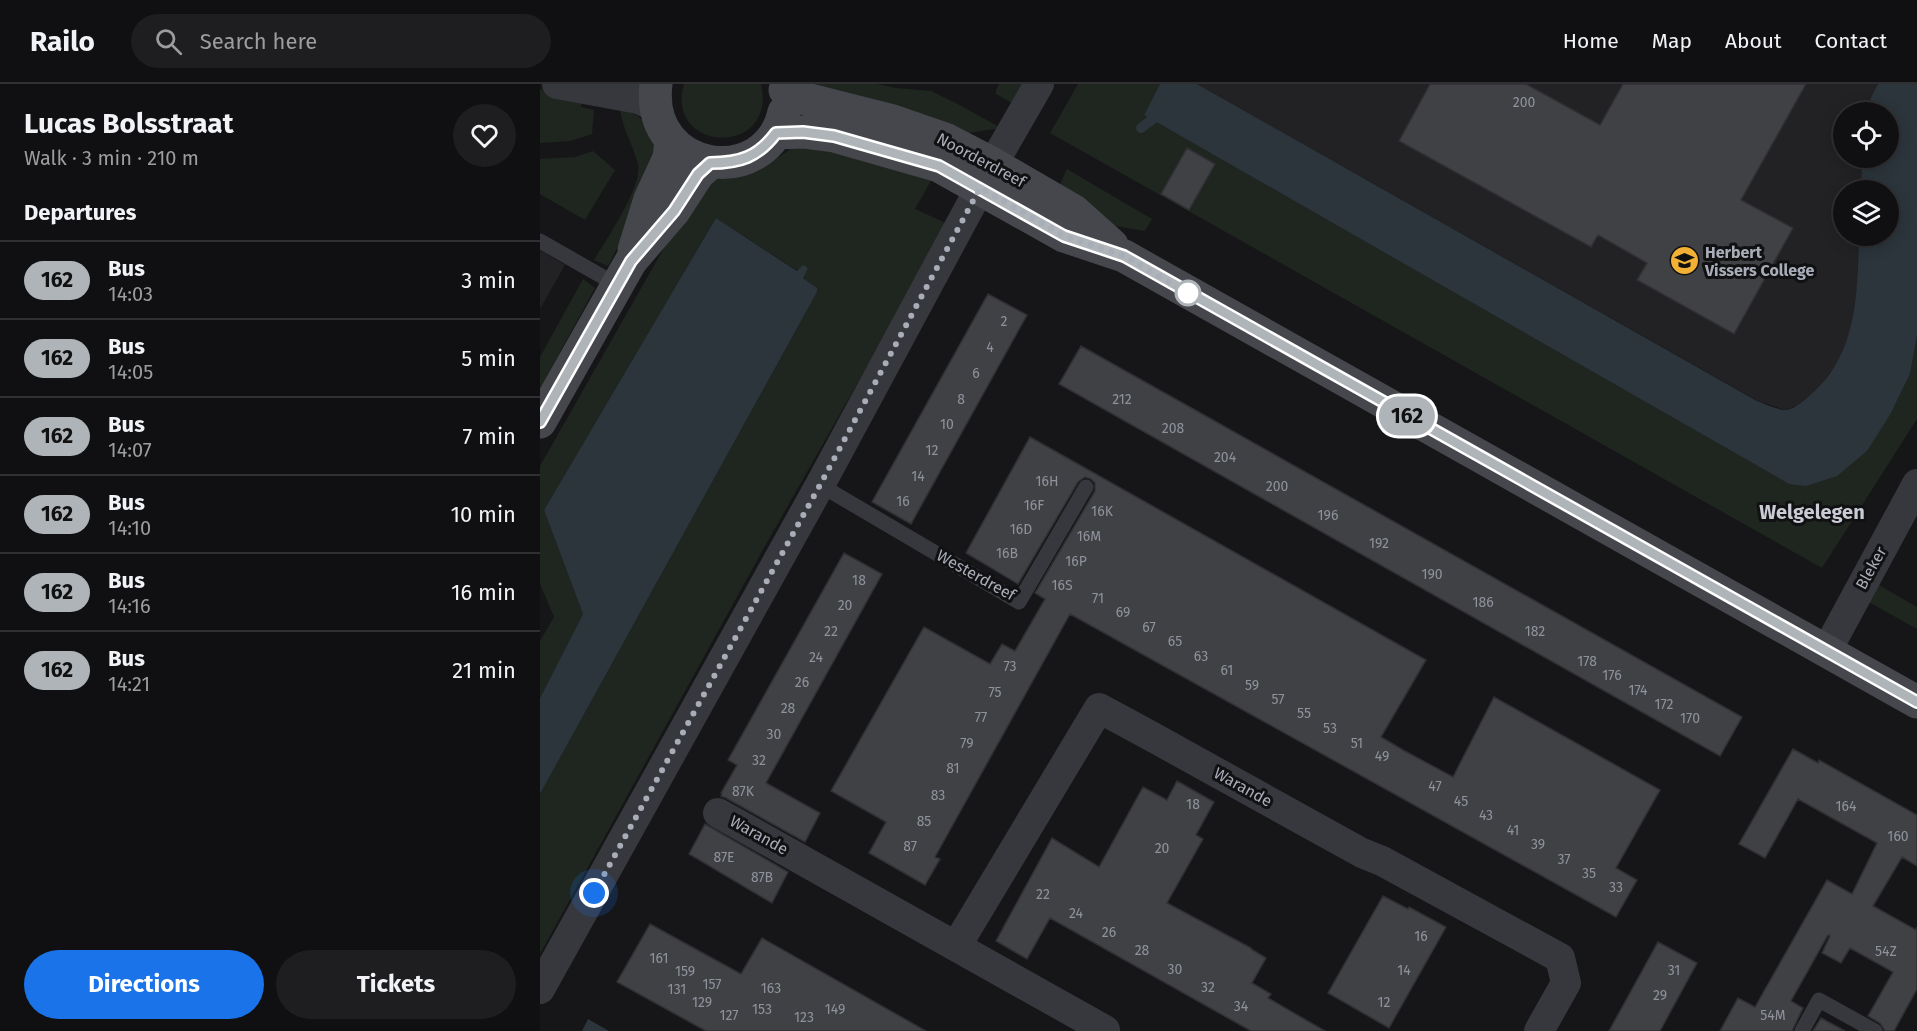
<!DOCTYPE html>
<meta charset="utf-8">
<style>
body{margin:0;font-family:"Fira Sans",sans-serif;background:#1e1e20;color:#f1f3f6;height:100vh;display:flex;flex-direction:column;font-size:22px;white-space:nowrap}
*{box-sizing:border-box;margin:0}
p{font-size:20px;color:#9c9d9f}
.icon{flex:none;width:33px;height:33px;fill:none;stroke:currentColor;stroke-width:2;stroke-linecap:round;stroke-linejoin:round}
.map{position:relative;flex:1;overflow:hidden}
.side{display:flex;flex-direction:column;background:#101012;width:540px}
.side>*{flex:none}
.badge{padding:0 12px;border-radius:20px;font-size:21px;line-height:39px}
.controls{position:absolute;left:1293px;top:18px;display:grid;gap:12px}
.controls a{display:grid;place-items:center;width:66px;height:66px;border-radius:50%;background:#101012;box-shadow:0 3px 15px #0003,0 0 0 2px #303032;font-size:30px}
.you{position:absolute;width:30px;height:30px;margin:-15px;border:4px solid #fff;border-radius:50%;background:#1a73e8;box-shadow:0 0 0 9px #1a73e833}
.map>.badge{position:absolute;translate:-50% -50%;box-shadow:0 0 0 3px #fff}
h2{padding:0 24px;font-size:22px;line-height:54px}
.round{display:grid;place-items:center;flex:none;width:63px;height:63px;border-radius:32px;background:#1e1e20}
.headline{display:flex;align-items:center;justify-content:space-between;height:102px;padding:0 24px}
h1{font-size:28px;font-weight:700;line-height:45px}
.cta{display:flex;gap:12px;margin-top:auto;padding:12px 24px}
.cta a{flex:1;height:69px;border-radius:36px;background:#1a73e8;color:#fff;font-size:24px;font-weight:700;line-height:69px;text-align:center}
.cta a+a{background:#1e1e20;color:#f1f3f6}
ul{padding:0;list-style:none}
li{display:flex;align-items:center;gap:18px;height:78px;padding:0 24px;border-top:2px solid #303032}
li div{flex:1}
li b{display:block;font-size:22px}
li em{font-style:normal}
li .badge{min-width:66px;font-weight:700;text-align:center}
header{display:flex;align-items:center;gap:36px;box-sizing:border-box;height:84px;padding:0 30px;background:#101012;border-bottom:2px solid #303032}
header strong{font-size:28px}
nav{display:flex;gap:33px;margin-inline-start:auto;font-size:21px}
.search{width:420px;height:54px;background:#1e1e20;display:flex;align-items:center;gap:15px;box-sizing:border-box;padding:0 21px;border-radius:33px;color:#9c9d9f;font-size:22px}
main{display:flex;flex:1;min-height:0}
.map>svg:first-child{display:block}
</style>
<header>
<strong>Railo</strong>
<div class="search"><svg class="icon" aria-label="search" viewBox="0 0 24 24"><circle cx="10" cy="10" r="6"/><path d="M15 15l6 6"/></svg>Search here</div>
<nav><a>Home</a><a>Map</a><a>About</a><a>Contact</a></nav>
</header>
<main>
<section class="side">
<div class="headline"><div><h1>Lucas Bolsstraat</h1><p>Walk · 3 min · 210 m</p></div><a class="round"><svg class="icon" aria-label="heart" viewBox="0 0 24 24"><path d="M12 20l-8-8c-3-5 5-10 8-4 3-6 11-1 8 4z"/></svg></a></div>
<h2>Departures</h2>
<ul>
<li><span class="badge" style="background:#afb4b9;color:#111">162</span><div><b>Bus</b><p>14:03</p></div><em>3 min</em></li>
<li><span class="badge" style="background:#afb4b9;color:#111">162</span><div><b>Bus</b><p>14:05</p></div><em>5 min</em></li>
<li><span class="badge" style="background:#afb4b9;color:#111">162</span><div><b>Bus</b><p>14:07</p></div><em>7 min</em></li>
<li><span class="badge" style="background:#afb4b9;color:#111">162</span><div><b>Bus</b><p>14:10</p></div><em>10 min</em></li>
<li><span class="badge" style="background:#afb4b9;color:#111">162</span><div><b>Bus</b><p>14:16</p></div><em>16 min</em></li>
<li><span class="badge" style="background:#afb4b9;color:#111">162</span><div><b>Bus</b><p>14:21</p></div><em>21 min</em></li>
</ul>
<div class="cta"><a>Directions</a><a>Tickets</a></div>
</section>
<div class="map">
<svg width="1377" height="947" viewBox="0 0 1377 947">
<rect width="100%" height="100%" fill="#161618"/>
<path fill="#222225" d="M657,0h681l-6,11 -6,17h-22v46h18l-1,32h-17v46h15l-2,51 -5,40 -13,34 -21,28 -20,16 -13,5 -27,-9z
M0,166l25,15 -25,44z"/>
<path fill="#1e261f" d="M144,0h77c17,74 -97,69 -77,0z
M272,0h65l19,4 35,3 25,12 45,25 -39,6z
M459,0h25l-12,19 -16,-9v-4z
M538,0h82l-16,31 645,369 102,-71 19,-39 7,-38v83l-95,149 -772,-435z
M0,5l42,10 -1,8 13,3 -2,24 -22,7 -30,2z
M80,22c21,10 33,20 35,44l-34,91 -13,25 -14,-6c12,-20 49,-74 44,-96 -5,-20 -17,-37 -18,-58z
M282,58l114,30 -21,37 33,15 -183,322 -225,408v-160l277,-502v-4l-14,-10 -5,-7 -82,-53 -172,292 39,104 -43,84v-57l14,-24 -14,-33v-118l158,-278 24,-14 22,-2 29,-11 19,-13z
M53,67l22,19 -30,50 -45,-26v-35l35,-2z
M527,85l85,50 -7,12 -36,-6 -52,-34z
M43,195l12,9 -55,101v-32z
M1337,500l40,23v22l-50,-28z"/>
<path fill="#2c353c" d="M620,0h37l560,317c8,3 19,8 27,9 9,0 18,-8 24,-13 50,-41 49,-102 51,-161h29v-46h-27l1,-32h26v-46h-22l6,-17 6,-11h39v252l-7,38 -19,39 -24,38 -30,25 -31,10 -17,-2 -645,-369z
M176,134l81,53 6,-6 5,3 -5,10 14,10v4l-277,502v-96l43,-84 -39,-104z
M48,935l21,12h-27z"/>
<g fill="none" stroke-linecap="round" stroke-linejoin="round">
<path stroke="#2c353c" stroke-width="10" d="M601,44l21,-16"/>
</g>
<path fill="#404145" stroke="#303034" stroke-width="1.5" d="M890,0h96l74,41 23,-41h183l-65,116 52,28 -59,106 -97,-54 10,-17 -49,-28 -7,12 -192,-106z
M647,64l28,16 -26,46 -28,-16z
M448,210l39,21 -116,209 -39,-22z
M541,262l661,371 -22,39 -661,-372z
M490,353l396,223 -45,77 22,13 50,27 41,-80 166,93 -44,78 21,12 -21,37 -546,-303 -135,243 5,2 -15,26 -56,-32 17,-31 -55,-31 93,-164 66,37 12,-20 13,7 30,-52 -10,-6 60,-102v-8l-4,-4 -6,-2 -7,5 -60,102 -52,-31z
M304,469l38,21 -116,209 54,30 -15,29 -79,-44 -5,-2 1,-2 -1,-1 16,-28 -9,-5z
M1253,665l25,14 1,-3 98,55v51l-15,-9 -29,49 43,24 1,-3v62l-23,42h-9l-5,-8 -12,-7 25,-44 -43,-24 -9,15 -19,-10 8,-17 -2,-1 -37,66 12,7 -11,23h-72l18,-33 17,9 72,-127 25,14 25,-51 -79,-44 -33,59 -26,-14z
M637,697l37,21 -18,33 7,4 -36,64 84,45v1l15,9 -14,25 19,11 -3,4 57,33h-74l-201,-113 -23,41 -31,-18 56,-103 47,29 44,-80 24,13z
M165,740l83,48 -16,31 -83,-49z
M843,812l25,13 1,-2 37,20 -57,101 -61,-35z
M110,840l91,50 21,-36 164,93h-220l-89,-49z
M1118,858l39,21 -37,68h-51z
M1281,934l24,13h-32z"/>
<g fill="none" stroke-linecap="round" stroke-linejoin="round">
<path stroke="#37383d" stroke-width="15" d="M0,157l77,44
M280,401l199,117 67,-115
M1262,947l17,-31 56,31"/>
<path stroke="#37383d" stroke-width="30" d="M17,0l82,15 16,8
M1286,568l91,-168
M178,729l387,217 -1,1
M417,861l142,-237 50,27 213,118 20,8 178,97 6,25 -27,48
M0,905l280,-504 173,-321 46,-80"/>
<path stroke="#45474d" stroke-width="33" d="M116,0c-11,90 111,107 128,28
M245,6l21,9 87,22 52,18 48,25 81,47 38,34
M236,49l27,-1 31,4 105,30 125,70 60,20 793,446
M94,166l16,-51 19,-41 2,-17
M0,338l91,-161 43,-50 24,-37 12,-11"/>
</g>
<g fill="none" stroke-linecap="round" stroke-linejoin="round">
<defs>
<path id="line" d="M0,338l91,-161 43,-50 24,-37 12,-11c30,0 48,-6 66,-30l27,-1 31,4 105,30 125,70 60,20 793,446"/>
</defs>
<use href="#line" stroke="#fff" stroke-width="14"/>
<use href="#line" stroke="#afb4b9" stroke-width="9"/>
<path stroke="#a8adb8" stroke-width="6" stroke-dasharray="0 10.8" d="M54,809l226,-408 160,-297 84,48 60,20 64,37"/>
</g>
<defs>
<symbol id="school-disc" viewBox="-11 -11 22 22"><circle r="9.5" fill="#f2b134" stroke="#111113"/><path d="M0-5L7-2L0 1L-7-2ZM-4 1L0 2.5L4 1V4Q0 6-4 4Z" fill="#111"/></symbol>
</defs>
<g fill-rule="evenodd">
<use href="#school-disc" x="1128" y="160" width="33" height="33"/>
</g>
<circle fill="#fff" stroke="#afb4b9" stroke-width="3" cx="648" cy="209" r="12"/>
<g text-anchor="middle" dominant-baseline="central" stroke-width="6" stroke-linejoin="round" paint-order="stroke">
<g font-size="14" fill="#8e929b">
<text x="984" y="18">200</text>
<text x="464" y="237">2</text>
<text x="450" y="263">4</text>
<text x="436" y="289">6</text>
<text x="421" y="315">8</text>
<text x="582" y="315">212</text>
<text x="407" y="340">10</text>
<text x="633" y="344">208</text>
<text x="392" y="366">12</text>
<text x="685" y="373">204</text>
<text x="378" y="392">14</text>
<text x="507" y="397">16H</text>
<text x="737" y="402">200</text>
<text x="363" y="417">16</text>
<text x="494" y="421">16F</text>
<text x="562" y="427">16K</text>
<text x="788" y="431">196</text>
<text x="481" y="445">16D</text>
<text x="549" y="452">16M</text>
<text x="839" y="459">192</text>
<text x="467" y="469">16B</text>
<text x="536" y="477">16P</text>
<text x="892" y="490">190</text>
<text x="319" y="496">18</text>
<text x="522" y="501">16S</text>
<text x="558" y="514">71</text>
<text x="943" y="518">186</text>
<text x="305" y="521">20</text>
<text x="583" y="528">69</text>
<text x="609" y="543">67</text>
<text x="291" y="547">22</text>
<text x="995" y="547">182</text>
<text x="635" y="557">65</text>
<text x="661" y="572">63</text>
<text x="276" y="573">24</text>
<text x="1047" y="577">178</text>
<text x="470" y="582">73</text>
<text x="687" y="586">61</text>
<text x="1072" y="591">176</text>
<text x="262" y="598">26</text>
<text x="712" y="601">59</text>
<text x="1098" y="606">174</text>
<text x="455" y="608">75</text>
<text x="738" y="615">57</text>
<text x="1124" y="620">172</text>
<text x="248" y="624">28</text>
<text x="764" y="629">55</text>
<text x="441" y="633">77</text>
<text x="1150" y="634">170</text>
<text x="790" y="644">53</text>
<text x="234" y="650">30</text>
<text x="427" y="659">79</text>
<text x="817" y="659">51</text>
<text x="842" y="672">49</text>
<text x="219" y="676">32</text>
<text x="413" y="684">81</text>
<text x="895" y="702">47</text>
<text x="203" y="707">87K</text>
<text x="398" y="711">83</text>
<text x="921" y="717">45</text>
<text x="653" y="720">18</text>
<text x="1306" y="722">164</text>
<text x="946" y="731">43</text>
<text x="384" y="737">85</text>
<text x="973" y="746">41</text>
<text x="1358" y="752">160</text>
<text x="998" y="760">39</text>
<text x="370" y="762">87</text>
<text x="622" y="764">20</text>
<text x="184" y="773">87E</text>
<text x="1024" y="775">37</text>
<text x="1049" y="789">35</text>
<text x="222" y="793">87B</text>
<text x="1076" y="803">33</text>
<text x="503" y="810">22</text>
<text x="536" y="829">24</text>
<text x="569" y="848">26</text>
<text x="881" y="852">16</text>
<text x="602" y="866">28</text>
<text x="1346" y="867">54Z</text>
<text x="119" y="874">161</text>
<text x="635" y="885">30</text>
<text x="864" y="886">14</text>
<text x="1134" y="886">31</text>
<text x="145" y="887">159</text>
<text x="172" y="900">157</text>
<text x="668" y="903">32</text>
<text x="231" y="904">163</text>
<text x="137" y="905">131</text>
<text x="1120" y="911">29</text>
<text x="162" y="918">129</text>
<text x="844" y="918">12</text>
<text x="701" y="922">34</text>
<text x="222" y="925">153</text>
<text x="295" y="925">149</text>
<text x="189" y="931">127</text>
<text x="1233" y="931">54M</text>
<text x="264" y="933">123</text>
</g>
<g font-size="16" fill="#a8adb8" stroke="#111113">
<text transform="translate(441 76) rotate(28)">Noorderdreef</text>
<text transform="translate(1331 484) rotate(-61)">Bleker</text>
<text transform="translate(436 491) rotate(29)">Westerdreef</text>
<text transform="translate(703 703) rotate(29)">Warande</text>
<text transform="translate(219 751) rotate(29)">Warande</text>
</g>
<g font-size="16" font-weight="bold" fill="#a8adb8" stroke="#111113" text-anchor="start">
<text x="1165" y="168">Herbert<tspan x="1165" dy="18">Vissers College</tspan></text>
</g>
<g font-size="20" font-weight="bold" fill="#c9ccd4" stroke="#111113">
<text x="1272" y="428">Welgelegen</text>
</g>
</g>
</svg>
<div class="controls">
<a><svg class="icon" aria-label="locate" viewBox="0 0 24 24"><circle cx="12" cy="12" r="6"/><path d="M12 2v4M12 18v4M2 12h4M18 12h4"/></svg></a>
<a><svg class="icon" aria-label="layers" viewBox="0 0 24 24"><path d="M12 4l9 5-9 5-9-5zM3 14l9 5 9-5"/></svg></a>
</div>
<div class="you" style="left:54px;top:809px"></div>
<b class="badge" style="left:867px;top:332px;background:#afb4b9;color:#111">162</b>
</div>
</main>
